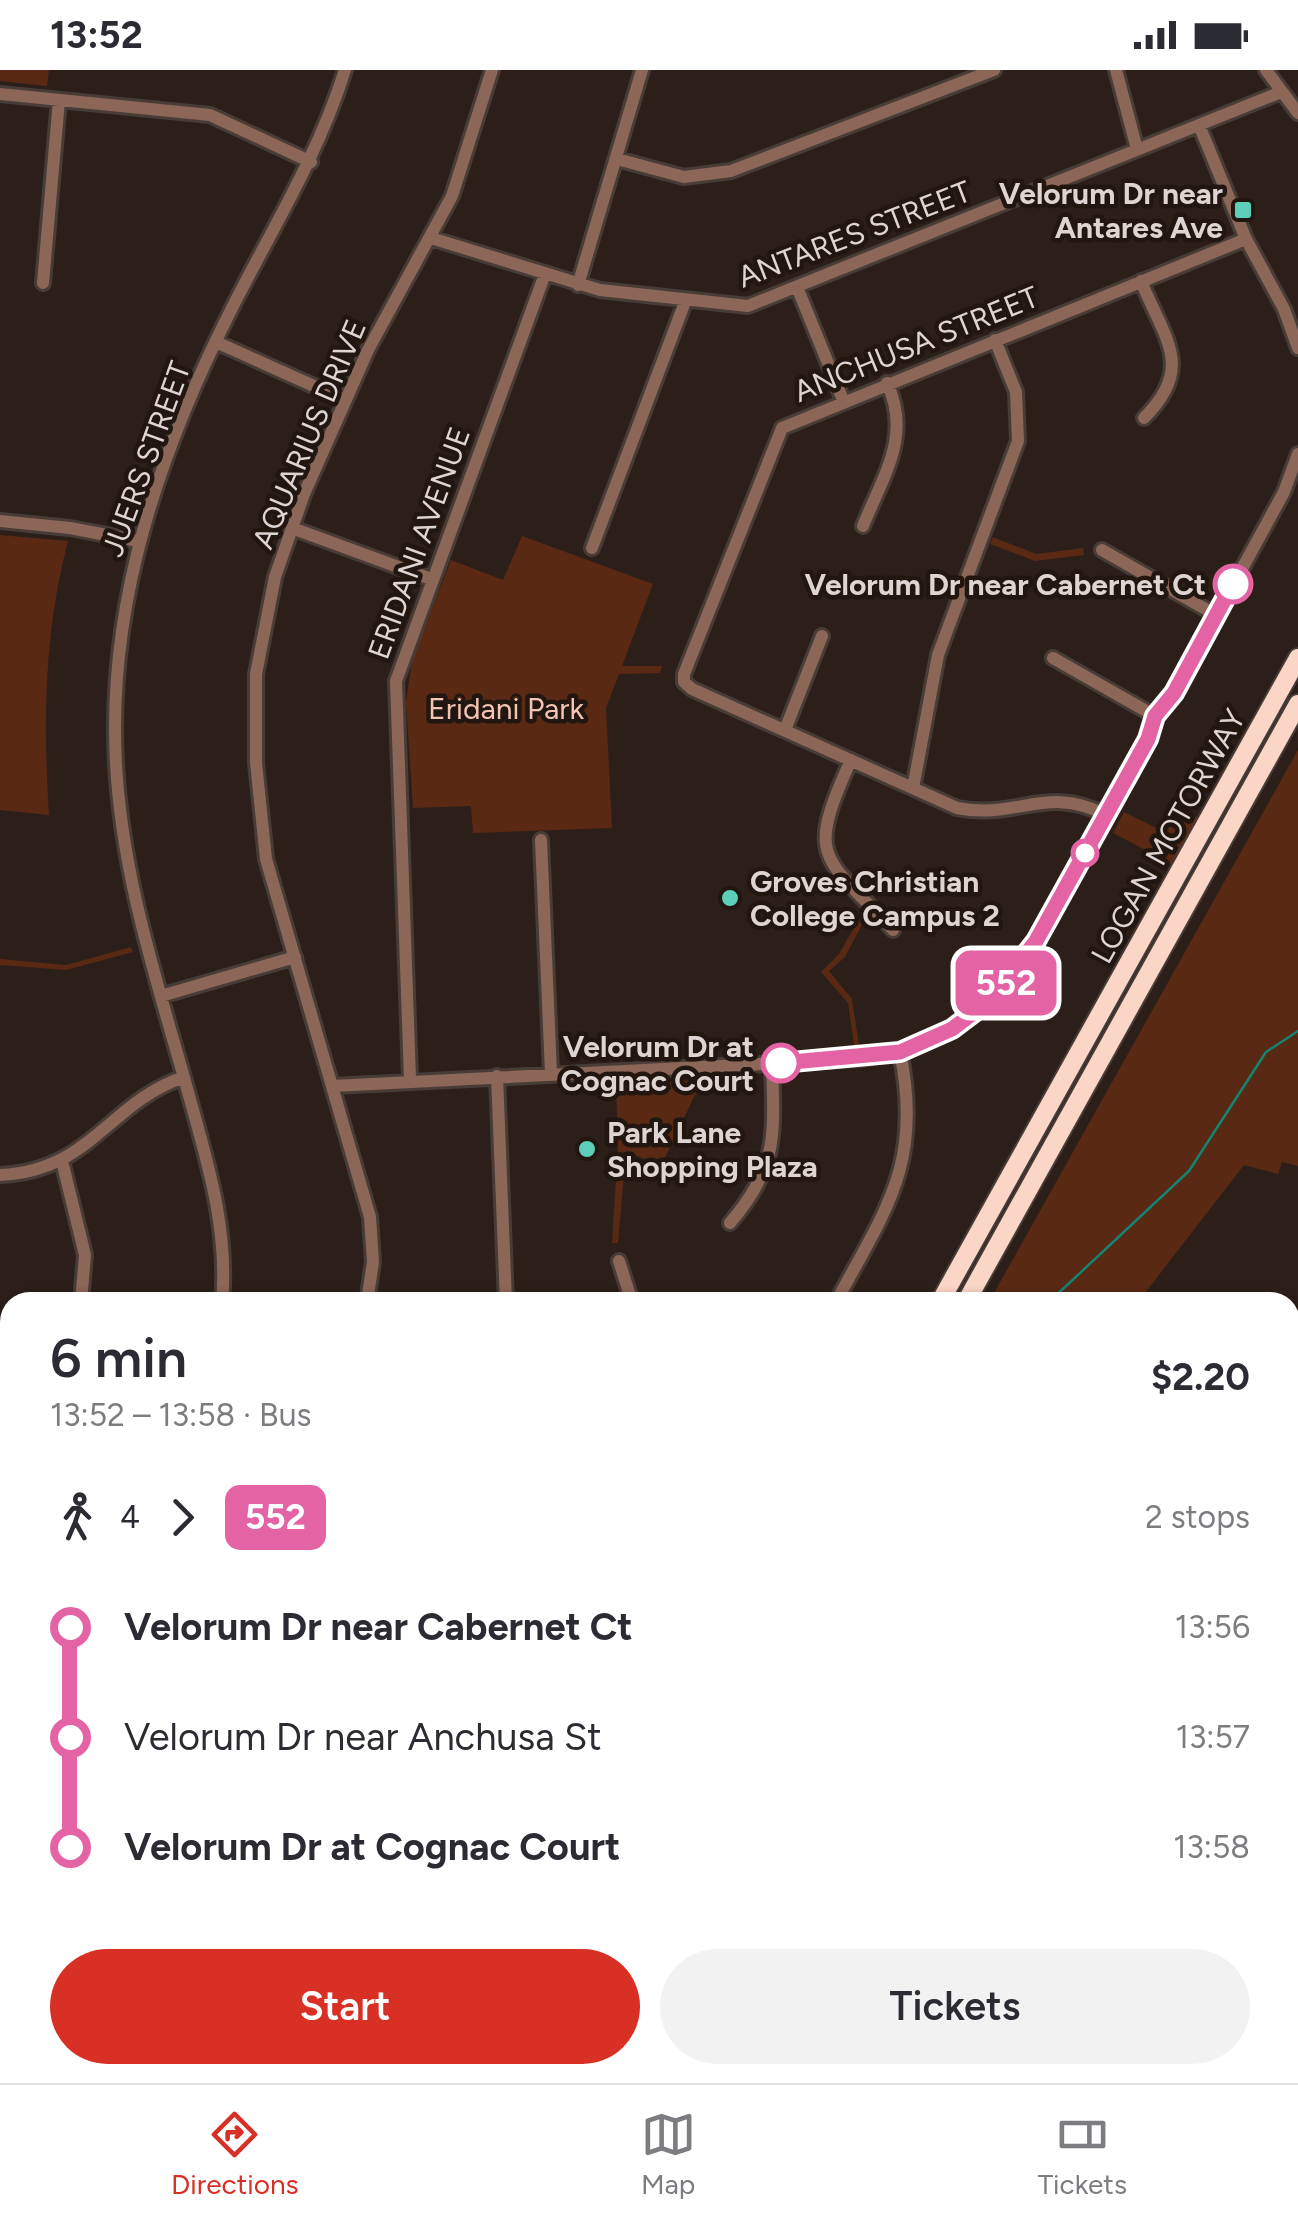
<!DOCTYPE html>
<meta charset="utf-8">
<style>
body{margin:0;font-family:Figtree,sans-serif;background:#f2f2f3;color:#2b2b33;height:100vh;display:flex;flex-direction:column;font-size:38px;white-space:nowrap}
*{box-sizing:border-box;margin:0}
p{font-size:32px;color:#7c7c81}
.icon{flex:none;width:55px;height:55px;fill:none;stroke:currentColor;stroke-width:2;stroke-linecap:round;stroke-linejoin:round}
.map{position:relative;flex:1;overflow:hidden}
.drawer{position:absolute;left:0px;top:1222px;width:1300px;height:792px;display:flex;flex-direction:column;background:#fff;border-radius:30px 30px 0 0;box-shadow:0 2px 8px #0004}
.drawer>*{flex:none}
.badge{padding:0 20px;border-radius:15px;font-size:35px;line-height:65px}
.map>.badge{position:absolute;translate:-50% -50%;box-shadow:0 0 0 5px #fff}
.legs{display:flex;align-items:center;gap:15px;height:110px;padding:0 50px;font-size:32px}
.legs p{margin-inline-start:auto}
.headline{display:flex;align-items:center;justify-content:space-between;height:170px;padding:0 50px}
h1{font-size:55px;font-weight:600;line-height:75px}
.primary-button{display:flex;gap:20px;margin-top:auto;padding:20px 50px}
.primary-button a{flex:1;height:115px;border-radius:60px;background:#d93025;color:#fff;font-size:40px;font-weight:600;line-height:115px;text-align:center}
.primary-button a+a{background:#f2f2f3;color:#2b2b33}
ul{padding:0 50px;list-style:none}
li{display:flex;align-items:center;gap:35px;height:110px;font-size:38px}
li i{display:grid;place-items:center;width:15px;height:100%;margin:0 12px;background:currentColor}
li i::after{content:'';width:25px;height:25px;margin:-12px;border:8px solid;border-radius:50%;background:#fff}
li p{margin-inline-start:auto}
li:first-child i{background:linear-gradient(#0000 50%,currentColor 0)}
li:last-child i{background:linear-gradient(currentColor 50%,#0000 0)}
.status{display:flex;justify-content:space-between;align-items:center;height:70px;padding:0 50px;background:#fff;direction:ltr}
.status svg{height:28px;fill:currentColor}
.tabs{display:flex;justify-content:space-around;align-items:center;height:140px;border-top:2px solid #e1e1e2;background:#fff;font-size:28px;color:#7c7c81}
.tabs a{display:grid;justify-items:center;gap:5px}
.tabs .selected{color:#d93025}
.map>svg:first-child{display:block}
</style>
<div class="status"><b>13:52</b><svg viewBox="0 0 49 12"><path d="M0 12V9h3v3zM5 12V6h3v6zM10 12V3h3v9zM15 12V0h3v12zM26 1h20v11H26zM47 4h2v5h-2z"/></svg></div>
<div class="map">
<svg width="1298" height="2013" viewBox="0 0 1298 2013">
<rect width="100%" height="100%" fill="#2c1f1a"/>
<path fill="#592914" d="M0,0h49l-2,16 -47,-5z
M0,465l68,6c-24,91 -25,180 -19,274l-49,-5z
M522,466l131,48 -31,82h40l-2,7 -41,1 -13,34 6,120 -139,5 -2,-27 -58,2 -7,-106 6,-41 39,-101 52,20z
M993,467l43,17 47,-6 1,7 -49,6 -45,-17z
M1298,680v416l-16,-4 -4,12 -34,-9 -106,137h-149z
M1180,738l18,10 -26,46 -59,-31 11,-21 42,21z
M862,844l4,3 -21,40 -16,14 23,28 7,46h-5l-6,-42 -27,-31 18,-18z
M131,877l2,5 -67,18 -66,-5v-6l66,6z
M702,1010l-41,86 -35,-15 -8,92h-6l6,-96 -2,-62z"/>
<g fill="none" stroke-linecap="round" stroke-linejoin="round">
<path stroke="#148473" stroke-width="2.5" d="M1049,1232l140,-131 77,-119 32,-21
M0,1872l10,17
M73,2005l5,8
M761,2013l3,-8"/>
<defs>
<path id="minor" d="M1116,0l21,79
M1266,0l32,43
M0,24l210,21 101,47
M1199,55l47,114 38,70 14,39
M617,89l67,18 47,-6 263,-101
M431,168l169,52 148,16 533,-214
M1141,211c24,59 54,86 3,137
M43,213l16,-183
M578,215l64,-215
M797,217l46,113
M216,272l129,58
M0,451l70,7 68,13
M863,456c20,-50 49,-90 24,-143
M292,458l139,51
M592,478l93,-246
M1102,480l114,65
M1053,588l102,58
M785,660l37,-94
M851,690c-46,101 -28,94 42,170
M913,718l25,-133 80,-214 -2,-49 -21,-52
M1106,745c-59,-31 -89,5 -149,-7l-265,-119 -8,-7v-8l98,-246 464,-189
M541,770l10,233
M161,926l134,-39
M497,1006l9,226
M410,1009l-14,-398 149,-407
M333,1016l526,-27c115,-13 159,-86 211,-179 26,-47 52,-94 78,-141l7,-23 19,-23 110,-201 14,-38
M62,1091l23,94 -4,47
M0,1105c91,-4 108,-72 184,-98
M730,1153c49,-57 44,-89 42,-160
M619,1191l13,41
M222,1232c7,-77 -17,-147 -37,-221 -30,-106 -63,-207 -69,-317 -9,-161 44,-314 116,-456 40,-79 86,-152 113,-238
M367,1232l6,-40 -3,-45 -104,-358 -10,-96v-89l19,-97 29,-83 64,-144 84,-154 40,-126
M836,1232c50,-93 87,-139 64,-250
M1290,1508l8,-9
M0,1523l10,-7
M0,1542l10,15
M0,1783l10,15
M116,2005l2,8
M458,2005l3,8
M136,2013l21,-4 11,4
M194,2013l6,-8
M703,2013l4,-8
M1144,2013l3,-8"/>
<path id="major" d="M1290,1862h8"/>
<path id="highway" d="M940,1232l358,-644
M966,1232l332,-598
M645,2013l2,-8
M669,2013l2,-8"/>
</defs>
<use href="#minor" stroke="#483c37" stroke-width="18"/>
<use href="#major" stroke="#483c37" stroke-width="20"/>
<use href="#highway" stroke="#483c37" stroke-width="22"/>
<use href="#minor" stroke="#8c6657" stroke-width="12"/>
<use href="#major" stroke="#f7a98a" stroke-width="15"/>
<use href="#highway" stroke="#fbd5c5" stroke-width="18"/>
</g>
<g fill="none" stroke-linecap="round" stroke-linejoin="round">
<defs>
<path id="line-1" d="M781,993l119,-11 52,-23 37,-28 47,-60 112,-202 7,-23 19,-23 59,-109"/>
</defs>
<use href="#line-1" stroke="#fff" stroke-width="22"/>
<use href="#line-1" stroke="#e463a4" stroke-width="15"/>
</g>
<g fill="#5dceb9" stroke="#221611" stroke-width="4">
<rect x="1233" y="130" width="20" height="20" rx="5"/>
<circle cx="730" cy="828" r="10"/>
<circle cx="587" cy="1079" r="10"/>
</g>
<g fill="#fff" stroke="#e463a4" stroke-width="5">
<circle cx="1233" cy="514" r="18"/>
<circle cx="1085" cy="783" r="12"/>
<circle cx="781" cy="993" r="18"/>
</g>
<g text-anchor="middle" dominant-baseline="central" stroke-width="9" stroke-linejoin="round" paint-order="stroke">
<g font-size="30" font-weight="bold" fill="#ded5d2" stroke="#221611" text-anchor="start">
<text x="1223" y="123" text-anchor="end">Velorum Dr near<tspan x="1223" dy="34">Antares Ave</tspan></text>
<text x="750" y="811">Groves Christian<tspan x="750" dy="34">College Campus 2</tspan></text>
<text x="607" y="1062">Park Lane<tspan x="607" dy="34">Shopping Plaza</tspan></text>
</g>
<g font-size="30" fill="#ded5d2" stroke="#221611">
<text transform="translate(854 164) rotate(-21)">ANTARES STREET</text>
<text transform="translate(916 274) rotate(-22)">ANCHUSA STREET</text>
<text transform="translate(309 364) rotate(-67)">AQUARIUS DRIVE</text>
<text transform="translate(146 389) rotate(-70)">JUERS STREET</text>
<text transform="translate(419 473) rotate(-70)">ERIDANI AVENUE</text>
<text transform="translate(1168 766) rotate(-61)">LOGAN MOTORWAY</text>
</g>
<g font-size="30" font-weight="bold" fill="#ded5d2" stroke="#221611" text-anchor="end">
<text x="1206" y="514">Velorum Dr near Cabernet Ct</text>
<text x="754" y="976">Velorum Dr at<tspan x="754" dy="34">Cognac Court</tspan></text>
</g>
<g font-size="30" fill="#f3c4b1" stroke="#221611">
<text x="506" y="638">Eridani Park</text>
</g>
</g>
</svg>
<b class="badge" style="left:1006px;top:913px;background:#e463a4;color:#fff">552</b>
<section class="drawer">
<div class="headline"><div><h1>6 min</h1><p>13:52 – 13:58 · Bus</p></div><b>$2.20</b></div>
<div class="legs"><svg class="icon" aria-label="walk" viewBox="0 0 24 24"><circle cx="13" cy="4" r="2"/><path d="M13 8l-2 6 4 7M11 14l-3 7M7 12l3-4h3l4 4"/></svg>4<svg class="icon" aria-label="forward" viewBox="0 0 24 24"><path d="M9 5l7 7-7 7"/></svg><b class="badge" style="background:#e463a4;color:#fff">552</b><p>2 stops</p></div>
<ul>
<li><i style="color:#e463a4"></i><b>Velorum Dr near Cabernet Ct</b><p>13:56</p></li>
<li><i style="color:#e463a4"></i><span>Velorum Dr near Anchusa St</span><p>13:57</p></li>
<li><i style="color:#e463a4"></i><b>Velorum Dr at Cognac Court</b><p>13:58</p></li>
</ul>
<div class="primary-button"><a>Start</a><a>Tickets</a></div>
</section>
</div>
<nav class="tabs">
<a class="selected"><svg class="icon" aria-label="directions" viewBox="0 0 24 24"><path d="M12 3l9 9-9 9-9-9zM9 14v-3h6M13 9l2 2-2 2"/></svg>Directions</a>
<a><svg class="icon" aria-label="map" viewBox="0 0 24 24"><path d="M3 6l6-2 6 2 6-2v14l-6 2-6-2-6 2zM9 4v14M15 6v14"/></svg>Map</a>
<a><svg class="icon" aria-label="tickets" viewBox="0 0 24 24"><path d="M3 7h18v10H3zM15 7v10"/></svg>Tickets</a>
</nav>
